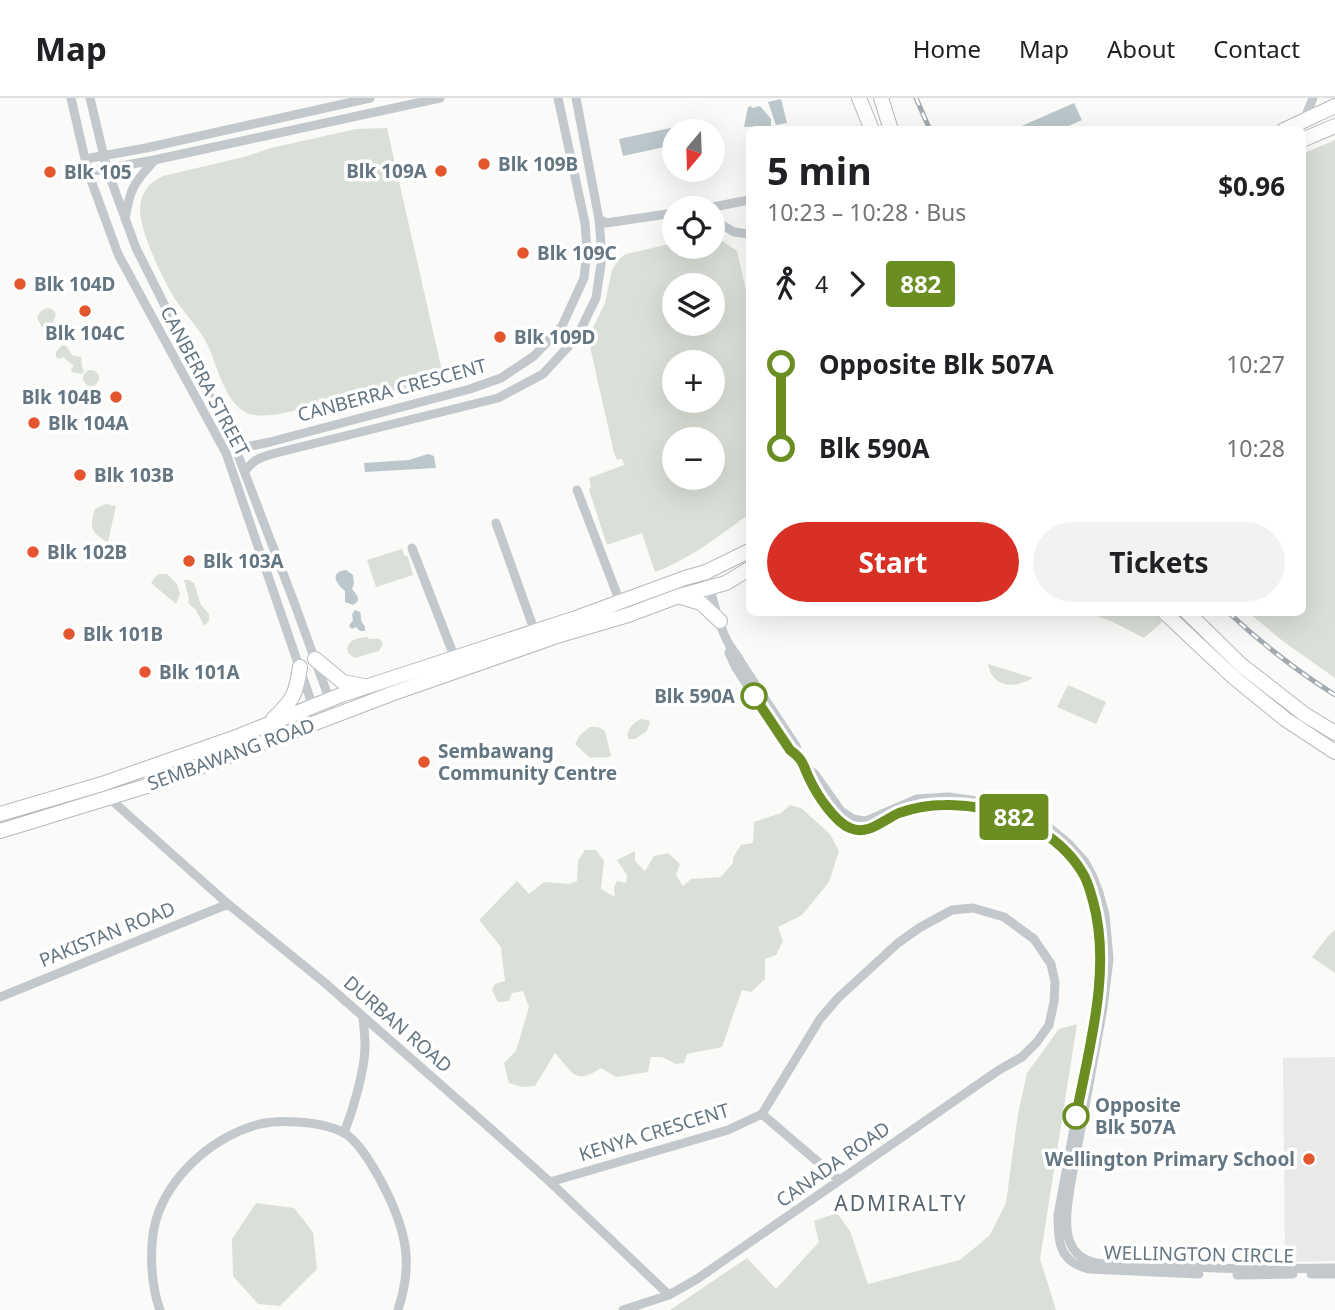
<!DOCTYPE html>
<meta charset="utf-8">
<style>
body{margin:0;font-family:"Noto Sans",sans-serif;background:#f2f2f2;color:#202124;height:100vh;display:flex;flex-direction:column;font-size:26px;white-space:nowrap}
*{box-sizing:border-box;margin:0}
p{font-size:23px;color:#757577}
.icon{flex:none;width:38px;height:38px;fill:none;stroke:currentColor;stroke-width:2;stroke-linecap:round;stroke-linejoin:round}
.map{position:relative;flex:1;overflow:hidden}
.side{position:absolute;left:746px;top:28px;width:560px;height:490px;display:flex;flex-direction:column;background:#fff;border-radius:10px;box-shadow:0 7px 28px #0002}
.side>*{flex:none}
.badge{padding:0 14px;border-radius:5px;font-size:24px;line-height:46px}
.needle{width:46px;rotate:199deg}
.controls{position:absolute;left:662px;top:21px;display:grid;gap:14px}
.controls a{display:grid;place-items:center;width:63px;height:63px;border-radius:50%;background:#fff;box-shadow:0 7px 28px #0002;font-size:35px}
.map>.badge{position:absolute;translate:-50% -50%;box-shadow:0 0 0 4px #fff}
.legs{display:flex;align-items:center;gap:10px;height:77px;padding:0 21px;font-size:23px}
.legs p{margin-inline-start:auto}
.head{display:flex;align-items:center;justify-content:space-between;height:119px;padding:0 21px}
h1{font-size:38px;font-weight:700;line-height:52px}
.button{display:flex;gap:14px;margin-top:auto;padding:14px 21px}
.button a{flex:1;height:80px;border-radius:42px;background:#d93025;color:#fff;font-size:28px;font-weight:700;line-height:80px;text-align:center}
.button a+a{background:#f2f2f2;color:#202124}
ul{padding:0 21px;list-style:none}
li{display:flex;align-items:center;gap:24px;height:84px;font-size:26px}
li i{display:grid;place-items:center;width:10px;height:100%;margin:0 9px;background:currentColor}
li i::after{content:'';width:18px;height:18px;margin:-9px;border:5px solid;border-radius:50%;background:#fff}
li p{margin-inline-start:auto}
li:first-child i{background:linear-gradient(#0000 50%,currentColor 0)}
li:last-child i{background:linear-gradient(currentColor 50%,#0000 0)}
header{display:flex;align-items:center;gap:42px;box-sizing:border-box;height:98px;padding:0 35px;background:#fff;border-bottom:2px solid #e0e0e0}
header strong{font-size:33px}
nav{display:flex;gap:38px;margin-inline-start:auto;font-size:24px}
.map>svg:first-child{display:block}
</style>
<header>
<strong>Map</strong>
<nav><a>Home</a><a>Map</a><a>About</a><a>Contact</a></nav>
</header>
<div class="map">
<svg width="1335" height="1212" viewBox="0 0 1335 1212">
<rect width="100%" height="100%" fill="#fafaf8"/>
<path fill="#e8e9e9" d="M1335,959v204l-50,1 -2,-204z"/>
<path fill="#dadfd7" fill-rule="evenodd" d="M387,30l57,252c-19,4 -38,9 -57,12 -10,2 -21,0 -32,2 -27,6 -84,29 -108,19 -24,-11 -30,-52 -42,-73 -8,-14 -19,-25 -28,-38 -13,-19 -38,-72 -37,-94 1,-15 9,-26 23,-32l81,-19 27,-9 85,-19z
M1335,42v538l-51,-36 -35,-29 53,-1v-458z
M712,139l6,1 19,13 12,53v210c-30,22 -59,45 -94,58l-13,-39 -35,12 -18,-55 2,-4 -2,-8 35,-13 -2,-6 -5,1 -3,-7 -26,-115 17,-35 7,-33 7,-11 7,-5 48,-11v4h38zM674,187h38v39h-38zM674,264h38v39h-38zM674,341h38v39h-38z
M46,210l6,1 4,5 -5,13h-9l-5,-9 3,-6z
M62,247l4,1 6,9 9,2 1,9 2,5 -2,3 -10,-2 -1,-3 3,-3 -11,-9 -4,2 -3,-2v-5z
M83 280a8 8 0 1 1 16 0a8 8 0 1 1-16 0Z
M106,406l10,2 -8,36c-17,-8 -19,-15 -13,-33z
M402,451l2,6 4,2 5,18 -37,12 -9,-27z
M161,476h6l10,10 3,10 -4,10 -25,-21 6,-8z
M184,482h5l5,3 7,22 8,9v7l-5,5 -8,-16 -8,-7 1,-4z
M1088,515h67l7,9 -18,16 -31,-16z
M367,539l2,2c8,0 10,-3 14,5l-4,7 -24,7 -6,-4 -2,-5c2,-10 11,-11 20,-12z
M988,566l45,14c-18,11 -41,10 -45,-14z
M1068,587l38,17 -10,22 -39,-17z
M640,621l8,1 2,2 -3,9 -12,8h-7c-2,-10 5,-15 12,-20z
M590,629h8l7,4 6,25c-7,3 -13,0 -21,2l-15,-14 5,-9z
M790,707l11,3 29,26 9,17 -10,31 -27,33 -24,12 5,14 -7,14 -11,4v20l-14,13 -9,-2 -20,57 -35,7 -3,9 -8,1 -14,-7h-11l-3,15 -32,5 -15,-9c-27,18 -28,4 -46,-15l-20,33 -13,1 -13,-4 -5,-20 12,-12 13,-44 -6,-16 -11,2 -3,8 -11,1 -6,-12 3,-6 10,-3 -4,-34 -22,-27 38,-39 12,13 15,-12 25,2 8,-3 1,-20 7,-11h11l8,11 -3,28 14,8 -1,-10 3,-6 9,2 1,-8 -10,-15 18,-9v10l10,10 9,-15 14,-3 12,11 -4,11 7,11 8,-7 30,-2 12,-14v-5l8,-13 12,-2 1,-21 27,-9z
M1335,832v43l-23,-16 17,-22z
M1077,926l-37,235 16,51h-386l77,-52 29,31 43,-47 -5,-21 23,-8 13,18 18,53 92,-24 30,-25 16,-32 12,-89 9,-41 32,-44z
M256,1105l38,5 19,24 4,37 -37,37 -22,-2 -25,-28 -1,-37z"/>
<path fill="#bbc7cb" d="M781,1l6,24 -11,2 -8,-23z
M1074,5l8,17 -21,9h-46z
M751,8l1,2 8,-2 11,13v7l-27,1 4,-20z
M689,26l2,7h-17v14l-51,11 -4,-17z
M428,356l6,2 2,12 -71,4 -1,-9 45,-3z
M346,472l7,5 1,8 -2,6c5,6 10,11 1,16l-8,-3v-11c-9,-7 -16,-19 1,-21z
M355,512l5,2c2,6 -1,9 5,14v5h-5l-4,-4 -4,2 -3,-3 4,-6 -1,-6z"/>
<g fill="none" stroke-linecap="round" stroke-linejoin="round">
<defs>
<path id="primary" d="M859,0l13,32
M881,0l10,32
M1284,32l51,-24
M1302,42l33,-14
M681,499l20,6 19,18
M1164,514l67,63 54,44 50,33
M1187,514l53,52 64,50 31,19
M315,561l28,23 21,4
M273,621c20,-19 23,-24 27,-52
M0,716l102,-30 137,-48 102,-41 235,-77 109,-40 21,-6 43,-21
M0,733l163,-50 228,-87 169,-59 68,-20 51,-19 47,-13 23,-14"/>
</defs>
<use href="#primary" stroke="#b5babe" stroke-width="16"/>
<path stroke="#c3c8cc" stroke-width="9" d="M71,0l17,74 30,82 108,199 88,257
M90,0l17,71 29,79 97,194 61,160 37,102
M1304,22l9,-22
M85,61l61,-11 224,-50
M88,74l66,-12 286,-62
M708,110l41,-8
M125,121c5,-30 8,-35 29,-58
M599,121l7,4 68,-10
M712,121l22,13 15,2
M233,344l13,5 24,-5 200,-53 31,-11 33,-22 28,-30 22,-48 3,-26 -2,-29 -27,-125
M245,374c8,-13 16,-15 31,-19l222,-55 45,-24 34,-37 19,-39 6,-41 -3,-38 -23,-121
M577,392l43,112
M496,425l39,109
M412,450l44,113
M706,474c6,23 12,54 24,74 5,7 8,10 12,18l54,82 3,10
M731,549l-2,6 7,15 54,82 9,7 7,11 8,5 27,38 12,8 11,2 7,-2 46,-20 32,-2 50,7 29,11 17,9 24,20 16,18 8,15 6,16 6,22 4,44 -6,49 -33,180c-5,33 -11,73 35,76l141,5 89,-1
M806,670c5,19 31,61 52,62 17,1 40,-19 60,-22 10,-1 21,-4 31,-3 51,1 111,23 135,70 11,20 15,45 17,67 3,40 -7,82 -15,121 -9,51 -19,101 -28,152 0,27 1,47 31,54l110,5
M108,699l120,107 97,79 166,146 59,53 119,113
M0,899l228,-93
M762,1016l77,66
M344,1035c9,-23 21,-63 21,-87 0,-9 -1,-19 -2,-28
M550,1084l178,-52 34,-16 58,-95 18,-21 60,-55 21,-15 33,-18 21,-2 31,9 30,22 17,25 4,18 -1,20 -5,23 -12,17 -15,15 -23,13 -302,209 -28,16 -46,15
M1311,1176h24
M1237,1177l56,-1
M160,1212c-10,-27 -12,-72 -1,-99 17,-42 58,-76 101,-87 13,-3 25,-3 37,-2 16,1 33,3 47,11 17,9 37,47 45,64 19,41 23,70 9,113"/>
<use href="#primary" stroke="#fff" stroke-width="14"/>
<defs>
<path id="rail" d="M916,0l14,32
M1228,514c33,31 69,59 107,83"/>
</defs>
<use href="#rail" stroke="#a2aab0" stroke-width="5"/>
<use href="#rail" stroke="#fff" stroke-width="2.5" stroke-dasharray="8" stroke-linecap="butt"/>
</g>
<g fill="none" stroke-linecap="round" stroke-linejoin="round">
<defs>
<path id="line-1" d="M754,598l36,54c16,12 12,15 20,30 7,15 25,42 40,48 18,8 33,-8 49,-15 14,-5 31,-8 46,-8 31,-1 60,7 87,21 20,11 38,26 50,46 6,9 8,19 11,29 19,68 -4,147 -17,215"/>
</defs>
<use href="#line-1" stroke="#fff" stroke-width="16"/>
<use href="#line-1" stroke="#6b8e23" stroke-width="10"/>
</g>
<g fill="#e4572e" stroke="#fff" stroke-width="2.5">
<circle cx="484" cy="66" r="7"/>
<circle cx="441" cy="73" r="7"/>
<circle cx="50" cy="74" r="7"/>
<circle cx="523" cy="155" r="7"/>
<circle cx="20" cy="186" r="7"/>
<circle cx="85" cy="213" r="7"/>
<circle cx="500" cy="239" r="7"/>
<circle cx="116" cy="299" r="7"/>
<circle cx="34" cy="325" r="7"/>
<circle cx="80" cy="377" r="7"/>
<circle cx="33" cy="454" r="7"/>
<circle cx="189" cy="463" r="7"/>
<circle cx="69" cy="536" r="7"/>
<circle cx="145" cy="574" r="7"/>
<circle cx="424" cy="664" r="7"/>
<circle cx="1309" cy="1061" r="7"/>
</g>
<g fill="#fff" stroke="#6b8e23" stroke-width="3.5">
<circle cx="754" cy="598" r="12"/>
<circle cx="1076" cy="1018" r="12"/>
</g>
<g text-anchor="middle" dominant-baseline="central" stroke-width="7" stroke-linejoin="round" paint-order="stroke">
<g font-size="19" font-weight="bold" fill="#657683" stroke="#fff" text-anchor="start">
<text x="498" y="66">Blk 109B</text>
<text x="427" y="73" text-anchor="end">Blk 109A</text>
<text x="64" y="74">Blk 105</text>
<text x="537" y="155">Blk 109C</text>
<text x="34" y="186">Blk 104D</text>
<text x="85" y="235" text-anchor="middle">Blk 104C</text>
<text x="514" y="239">Blk 109D</text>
<text x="102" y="299" text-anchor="end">Blk 104B</text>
<text x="48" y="325">Blk 104A</text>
<text x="94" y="377">Blk 103B</text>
<text x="47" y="454">Blk 102B</text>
<text x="203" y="463">Blk 103A</text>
<text x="83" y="536">Blk 101B</text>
<text x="159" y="574">Blk 101A</text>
<text x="438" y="653">Sembawang<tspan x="438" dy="22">Community Centre</tspan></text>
<text x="1295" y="1061" text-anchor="end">Wellington Primary School</text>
</g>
<g font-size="19" fill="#657683" stroke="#fff">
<text transform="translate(205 283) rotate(62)">CANBERRA STREET</text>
<text transform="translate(392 292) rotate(-15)">CANBERRA CRESCENT</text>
<text transform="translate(231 656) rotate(-20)">SEMBAWANG ROAD</text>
<text transform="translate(107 836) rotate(-22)">PAKISTAN ROAD</text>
<text transform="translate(398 926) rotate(41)">DURBAN ROAD</text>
<text transform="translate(654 1034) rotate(-17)">KENYA CRESCENT</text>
<text transform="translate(833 1066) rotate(-35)">CANADA ROAD</text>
<text transform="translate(1199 1156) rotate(1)">WELLINGTON CIRCLE</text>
</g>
<g font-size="19" font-weight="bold" fill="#657683" stroke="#fff" text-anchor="end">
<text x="735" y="598">Blk 590A</text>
<text x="1095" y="1007" text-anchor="start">Opposite<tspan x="1095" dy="22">Blk 507A</tspan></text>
</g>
<g font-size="21" letter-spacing="2" fill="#57646e" stroke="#fff">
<text x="901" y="1105">ADMIRALTY</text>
</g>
</g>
</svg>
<div class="controls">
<a><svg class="needle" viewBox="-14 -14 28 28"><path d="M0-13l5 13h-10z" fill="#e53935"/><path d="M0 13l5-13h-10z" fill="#757577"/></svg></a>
<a><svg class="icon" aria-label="locate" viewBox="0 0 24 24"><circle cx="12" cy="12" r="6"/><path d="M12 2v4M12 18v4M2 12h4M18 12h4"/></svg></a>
<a><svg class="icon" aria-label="layers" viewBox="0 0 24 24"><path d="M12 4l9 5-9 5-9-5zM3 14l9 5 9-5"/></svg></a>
<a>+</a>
<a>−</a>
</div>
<b class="badge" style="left:1014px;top:719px;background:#6b8e23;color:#fff">882</b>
<section class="side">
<div class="head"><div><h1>5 min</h1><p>10:23 – 10:28 · Bus</p></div><b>$0.96</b></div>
<div class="legs"><svg class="icon" aria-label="walk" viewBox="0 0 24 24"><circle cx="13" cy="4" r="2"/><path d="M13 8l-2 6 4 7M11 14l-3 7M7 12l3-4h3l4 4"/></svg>4<svg class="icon" aria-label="forward" viewBox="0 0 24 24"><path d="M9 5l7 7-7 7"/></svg><b class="badge" style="background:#6b8e23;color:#fff">882</b></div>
<ul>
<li><i style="color:#6b8e23"></i><b>Opposite Blk 507A</b><p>10:27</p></li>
<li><i style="color:#6b8e23"></i><b>Blk 590A</b><p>10:28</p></li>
</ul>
<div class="button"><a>Start</a><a>Tickets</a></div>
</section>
</div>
